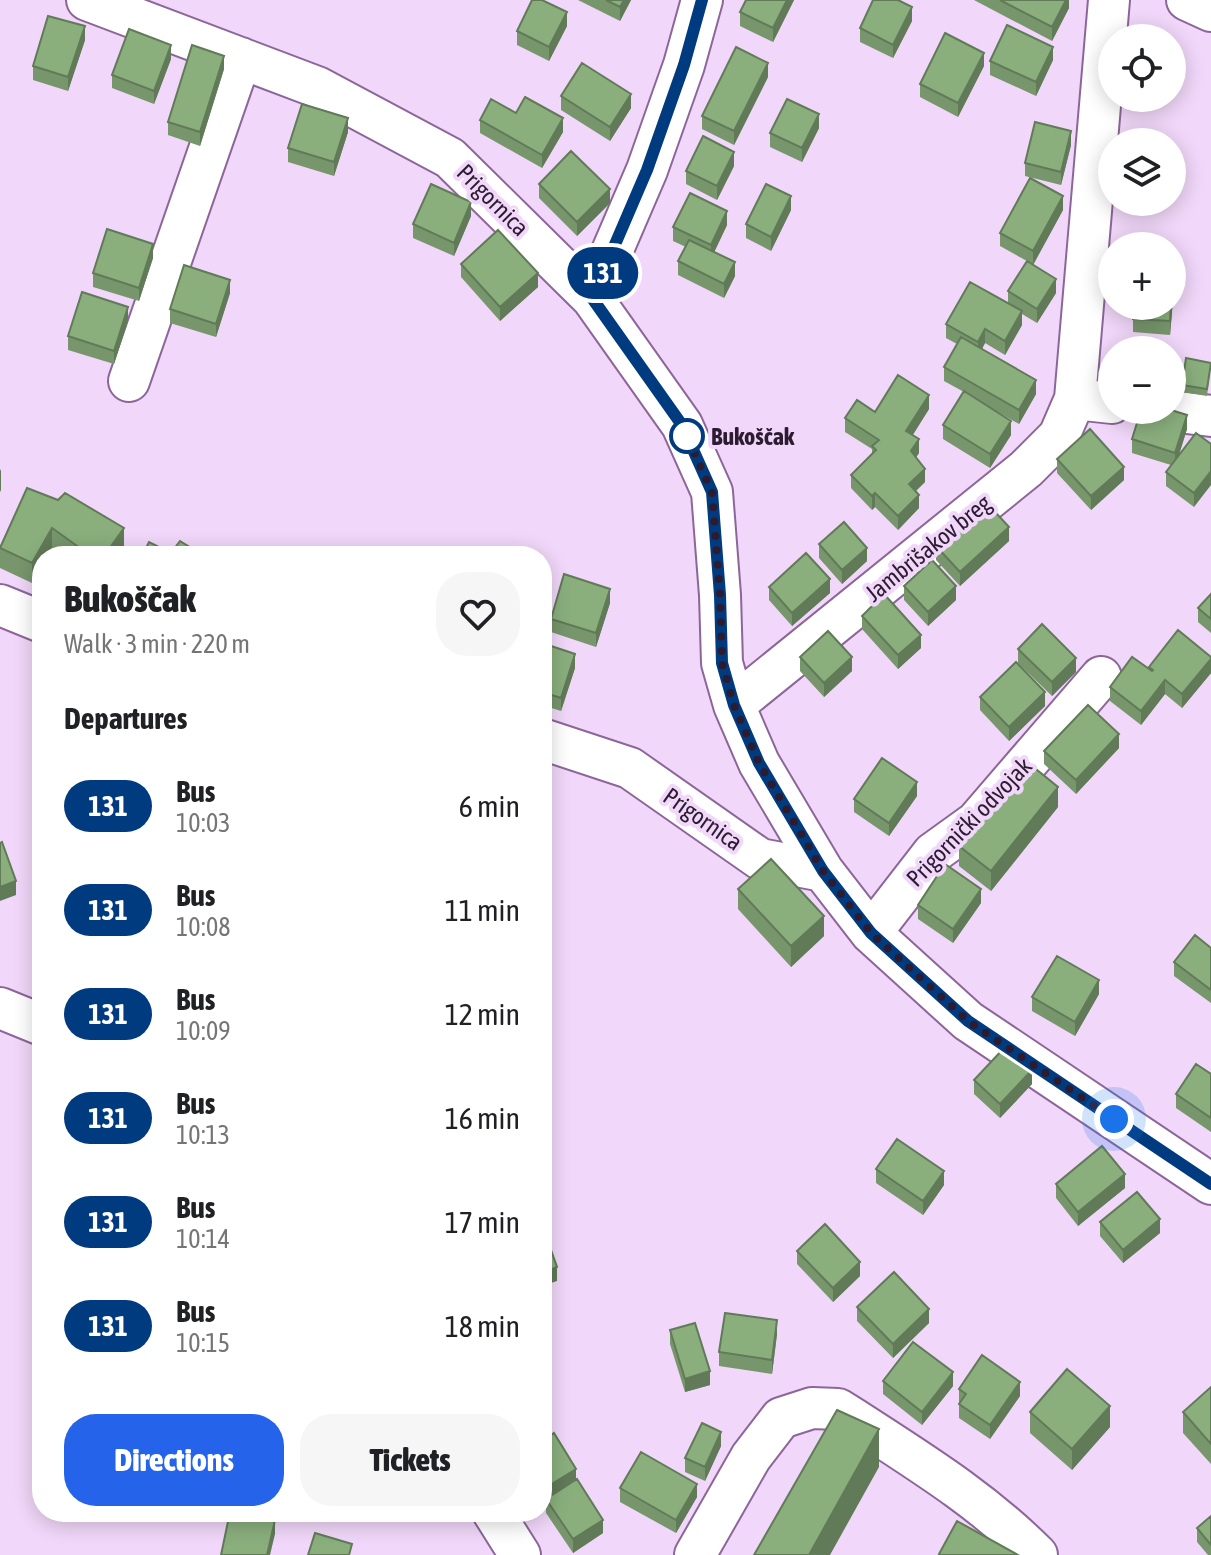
<!DOCTYPE html>
<meta charset="utf-8">
<style>
body{margin:0;font-family:"Asap Condensed",sans-serif;background:#f6f6f6;color:#202124;height:100vh;display:flex;flex-direction:column;font-size:30px;white-space:nowrap}
*{box-sizing:border-box;margin:0}
p{font-size:26px;color:#757577}
.icon{flex:none;width:44px;height:44px;fill:none;stroke:currentColor;stroke-width:2;stroke-linecap:round;stroke-linejoin:round}
.map{position:relative;flex:1;overflow:hidden}
.sheet{position:absolute;left:32px;top:546px;width:520px;height:976px;display:flex;flex-direction:column;background:#fff;border-radius:32px;box-shadow:0 4px 20px #0003}
.sheet>*{flex:none}
.badge{padding:0 16px;border-radius:26px;font-size:28px;line-height:52px}
.fabs{position:absolute;left:1098px;top:24px;display:grid;gap:16px}
.fabs a{display:grid;place-items:center;width:88px;height:88px;border-radius:50%;background:#fff;box-shadow:0 4px 20px #0003;font-size:40px}
.you{position:absolute;width:40px;height:40px;margin:-20px;border:6px solid #fff;border-radius:50%;background:#1a73e8;box-shadow:0 0 0 12px #1a73e833}
.map>.badge{position:absolute;translate:-50% -50%;box-shadow:0 0 0 4px #fff}
h2{padding:0 32px;font-size:30px;line-height:72px}
.round{display:grid;place-items:center;flex:none;width:84px;height:84px;border-radius:32px;background:#f6f6f6}
.head{display:flex;align-items:center;justify-content:space-between;height:136px;padding:0 32px}
h1{font-size:38px;font-weight:800;line-height:60px}
.button{display:flex;gap:16px;margin-top:auto;padding:16px 32px}
.button a{flex:1;height:92px;border-radius:32px;background:#2563eb;color:#fff;font-size:32px;font-weight:800;line-height:92px;text-align:center}
.button a+a{background:#f6f6f6;color:#202124}
ul{padding:0;list-style:none}
li{display:flex;align-items:center;gap:24px;height:104px;padding:0 32px}
li div{flex:1}
li b{display:block;font-size:30px}
li em{font-style:normal}
li .badge{min-width:88px;font-weight:700;text-align:center}
.map>svg:first-child{display:block}
</style>
<div class="map">
<svg width="1211" height="1555" viewBox="0 0 1211 1555">
<rect width="100%" height="100%" fill="#f1d7f9"/>
<g fill="none" stroke-linecap="round" stroke-linejoin="round">
<defs>
<path id="minor" d="M87,0l230,87 133,71 142,140 90,127 30,67 8,103 2,68 12,42 25,58 64,108 48,62 97,88 243,163
M1187,0l24,11
M592,298l55,-128 37,-105 18,-65
M129,381l112,-323
M1075,399l34,-399
M1162,410l49,6
M0,605l42,17
M734,705l292,-236 33,-33 16,-37 37,4
M542,739l88,29 130,91 63,12
M871,933l62,-80 43,-31 125,-145
M0,1008l42,17
M493,1512l27,43
M695,1555l56,-98 30,-39 31,-10 26,1 16,10c66,43 127,80 183,136"/>
</defs>
<use href="#minor" stroke="#8c6699" stroke-width="44"/>
<use href="#minor" stroke="#fff" stroke-width="40"/>
</g>
<path fill="#77966c" d="M578,0h53l-11,21z
M746,0h48l-21,42 -33,-16v-14z
M974,0h95v8l-17,33z
M912,21l-19,37 -33,-16v-14z
M567,26l-18,35 -32,-16v-14z
M85,40l-17,51 -35,-11v-14z
M171,59l-17,45 -42,-16v-13z
M1053,60l-17,36 -46,-21v-14z
M984,66l-26,51 -38,-20v-13z
M224,69l-24,77 -32,-11v-13z
M768,77l-34,68 -32,-16v-13z
M561,96l70,12 -21,33 -49,-31z
M516,113l47,19 -21,36 -62,-35v-13z
M819,128l-17,34 -32,-15v-14z
M348,132l-14,44 -46,-14v-14z
M1071,145l-10,40 -36,-9v-13z
M734,166l-17,34 -31,-16v-13z
M539,184l71,19 -33,33 -38,-38z
M791,210l-20,41 -25,-13v-14z
M1063,210l-30,55 23,28 -19,30 -15,-9v11l-17,30 -20,-12 -3,6 54,45 -17,30 -35,-20 27,31 -21,33 -47,-29v-14l21,-33 -20,-11v-14l13,-23 -11,-6v-14l62,-21v-12l19,-30 -27,-15v-13z
M471,216l-17,40 -41,-18v-14z
M727,225l-13,27 21,24 -11,22 -46,-23v-14l8,-14 -13,-6v-14z
M153,258l-14,43 -46,-14v-14z
M461,264l77,23 -38,34 -39,-44z
M230,293l-14,44 -46,-14v-14z
M1173,300l-3,35 -37,-3v-13z
M128,321l-14,43 -46,-14v-14z
M1211,363l-4,33 -25,-4v-7z
M929,409l-16,26 6,18 -3,4 9,25 -9,9 3,17 -21,22 -23,-23 -3,3 -21,-22v-13l21,-21v-5l-27,-17v-14l30,-6z
M1187,429l-8,26 32,-11 -17,63 -28,-21v-14l5,-7 -39,-12v-14z
M1057,459l67,21 -33,30 -34,-37z
M27,488l97,61 -5,7h-56l-11,-8 -20,35 -32,-15v-22z
M1009,541l-49,45 -24,-26v-14z
M819,544l48,17 -25,23 -23,-26z
M904,586l52,14 -28,26 -24,-26z
M769,587l61,6 -38,33 -23,-26z
M1211,594v39l-13,-11v-14z
M610,603l-14,44 -45,-15v-13z
M862,616l59,32 -23,21 -36,-40z
M542,643l33,25 -14,43 -19,-6z
M1018,649l58,23 -24,24 -34,-33z
M800,657l52,14 -28,26 -24,-26z
M1211,657v16l-29,35 -17,-14 -24,31 -31,-24v-14l39,-18v-2z
M980,697l65,9 -36,35 -29,-31z
M1119,748l-43,46 -32,-30v-13z
M917,796l-28,40 -35,-24v-13z
M1058,807l-67,84 -32,-25v-20z
M738,889l86,47 -33,31 -53,-58z
M981,903l-28,40 -35,-24v-14z
M1211,948v55l-37,-27v-14z
M1099,994l-24,42 -43,-25v-14z
M1211,1074v58l-35,-24v-14z
M974,1080l58,4 -32,34 -26,-24z
M876,1169l68,16 -21,30 -47,-32z
M1056,1184l69,4 -47,38 -22,-28z
M1100,1222l60,11 -37,30 -23,-27z
M797,1251l63,25 -27,26 -36,-38z
M857,1307l72,16 -36,35 -36,-37z
M670,1330l40,55 -25,7 -15,-48z
M777,1334l-5,40 -53,-8v-14z
M883,1381l70,5 -31,39 -39,-31z
M1211,1387v77l-28,-31v-21z
M959,1389l61,7 -30,43 -31,-21z
M1030,1412l80,15 -38,43 -42,-37z
M542,1441l34,38 27,54 -30,20 -27,-40v-11l-4,2z
M721,1446l-16,35 -20,-9v-14z
M620,1488l77,9 -21,36 -56,-31z
M1211,1516v39h-3l-11,-13v-14z"/>
<path fill="#617a58" d="M624,0h7l-11,21v-14z
M787,0h7l-21,42v-14z
M1066,0h3v8l-17,33v-14z
M912,7v14l-19,37v-13z
M567,12v14l-18,35v-14z
M85,26v14l-17,51v-14z
M171,45v14l-17,45v-13z
M1053,47v13l-17,36v-14z
M984,53v13l-26,51v-14z
M224,56v13l-24,77v-14z
M768,63v14l-34,68v-14z
M631,94v14l-21,33v-14z
M819,114v14l-17,34v-14z
M348,118v14l-14,44v-14z
M563,118v14l-21,36v-13z
M1071,131v14l-10,40v-13z
M734,152v14l-17,34v-14z
M610,189v14l-33,33v-14z
M791,196v14l-20,41v-14z
M1063,196v14l-30,55v-14z
M471,202v14l-17,40v-13z
M727,211v14l-16,34v-14z
M153,244v14l-14,43v-13z
M735,262v14l-11,22v-14z
M538,273v14l-38,34v-14z
M1056,279v14l-19,30v-14z
M230,280v13l-14,44v-13z
M1173,286v14l-3,35v-14z
M128,307v14l-14,43v-13z
M1022,311v14l-17,30v-14z
M985,329v14l-7,13v-14z
M1036,380v14l-17,30v-14z
M929,395v14l-23,36v-14z
M1187,415v14l-12,38v-14z
M1011,421v14l-21,33v-14z
M919,439v14l-8,12v-14z
M1124,467v13l-33,30v-14z
M1,469v21l-1,2v-21z
M925,469v13l-16,15v-13z
M1211,471v14l-17,22v-14z
M875,493v14l-3,3v-14z
M919,495v13l-21,22v-14z
M1009,527v14l-49,45v-14z
M52,528v20l-4,8h-6v10l-10,17v-20z
M124,528v21l-5,7h-15z
M867,548v13l-25,23v-14z
M830,579v14l-38,33v-13z
M956,586v14l-28,26v-14z
M610,589v14l-14,44v-14z
M921,635v13l-23,21v-14z
M575,654v14l-14,43v-13z
M852,657v14l-28,26v-14z
M1076,658v14l-24,24v-14z
M1211,659v14l-29,35v-14z
M1165,680v14l-24,31v-14z
M1045,692v14l-36,35v-14z
M1119,734v14l-43,46v-14z
M917,782v14l-28,40v-13z
M1058,787v20l-67,84v-20z
M16,881v14l-16,6v-14z
M981,889v14l-28,40v-14z
M824,916v20l-33,31v-21z
M1099,980v14l-24,42v-14z
M1032,1070v14l-32,34v-14z
M944,1171v14l-21,30v-14z
M1125,1174v14l-47,38v-14z
M1160,1219v14l-37,30v-13z
M860,1262v14l-27,26v-14z
M557,1267v14l-15,5v-13z
M929,1309v14l-36,35v-14z
M777,1320v14l-5,40v-14z
M710,1371v14l-25,7v-13z
M953,1372v14l-31,39v-13z
M1020,1382v14l-30,43v-14z
M1110,1406v21l-38,43v-21z
M879,1429v38l-49,88h-21z
M721,1432v14l-16,35v-14z
M576,1469v14l-30,16v3l-4,2v-14z
M697,1484v13l-21,36v-13z
M275,1520v14l-5,21h-3z
M603,1520v13l-30,20v-14z"/>
<path fill="#8aaf7d" stroke="#617a58" stroke-width="2" d="M532,0h10l25,12 -18,35 -32,-16z
M606,0h18l-4,7z
M746,0h41l-14,28 -33,-16z
M873,0h25l14,7 -19,38 -33,-17z
M1000,0h66l-14,27z
M48,16l37,10 -17,51 -35,-11z
M1007,25l46,22 -17,35 -46,-21z
M129,29l42,16 -17,46 -42,-16z
M945,33l39,20 -26,50 -38,-19z
M192,45l32,11 -24,76 -32,-10z
M736,47l32,16 -34,68 -32,-15z
M582,63l49,31 -21,33 -49,-31z
M525,97l38,21 -21,37 -62,-35 11,-21 25,14z
M787,99l32,15 -17,34 -32,-15z
M302,104l46,14 -14,44 -46,-14z
M1035,122l36,9 -10,41 -36,-9z
M703,136l31,16 -17,34 -31,-15z
M571,151l39,38 -33,33 -38,-38z
M1030,178l33,18 -30,55 -33,-18z
M431,184l40,18 -17,41 -41,-19z
M766,184l25,12 -20,41 -25,-13z
M690,193l37,18 -16,34 -38,-18z
M107,229l46,15 -14,44 -46,-15z
M498,230l40,43 -38,34 -39,-43z
M689,240l46,22 -11,22 -46,-23z
M1027,261l29,18 -19,30 -29,-18z
M184,265l46,15 -14,44 -46,-15z
M970,282l52,29 -17,30 -20,-12 -7,13 -32,-18z
M82,292l46,15 -14,44 -46,-15z
M1134,306h37l-1,15 -37,-2z
M961,337l75,43 -17,30 -75,-43z
M1186,358l25,5 -4,26 -25,-4z
M898,375l31,20 -23,36 13,8 -8,12 14,18 -16,15 10,11 -21,21 -23,-23 -3,3 -21,-21 25,-25 -4,-4 7,-6 -34,-22 12,-18 18,12z
M964,391l47,30 -21,33 -47,-29z
M1141,410h30l16,5 -12,38 -43,-14z
M1090,429l34,38 -33,29 -34,-37z
M1196,433l15,11v27l-17,22 -28,-21z
M27,488l31,12 7,-7 59,35 -20,28h-13l-39,-28 -20,35 -32,-15z
M985,501l24,26 -49,45 -24,-26z
M844,522l23,26 -25,22 -23,-26z
M180,541l24,15h-62l7,-14 22,11z
M806,553l24,26 -38,34 -23,-26z
M932,560l24,26 -28,26 -24,-26z
M564,574l46,15 -14,44 -45,-14z
M884,594l37,41 -23,20 -36,-39z
M1211,594v25l-13,-11z
M1042,624l34,34 -24,24 -34,-33z
M1178,630l33,27v2l-29,35 -17,-14 -24,31 -31,-24 22,-30 20,14 1,-1 -4,-3z
M828,631l24,26 -28,26 -24,-26z
M542,643l33,11 -14,44 -19,-6z
M1016,662l29,30 -36,35 -29,-30z
M1088,705l31,29 -43,46 -32,-29z
M882,758l35,24 -28,41 -35,-24z
M1026,761l32,26 -67,84 -32,-25z
M2,842l14,39 -16,6v-44z
M771,859l53,57 -33,30 -53,-57z
M945,864l36,25 -28,40 -35,-24z
M1195,935l16,13v42l-37,-28z
M1057,956l42,24 -24,42 -43,-25z
M1006,1046l26,24 -32,34 -26,-24z
M1196,1064l15,10v44l-35,-24z
M897,1139l47,32 -21,30 -47,-32z
M1102,1146l23,28 -47,38 -22,-28z
M1137,1192l23,27 -37,31 -23,-28z
M825,1224l35,38 -27,26 -36,-37z
M546,1236l11,31 -15,6v-35z
M894,1272l35,37 -36,35 -36,-37z
M725,1313l52,7 -5,40 -53,-8z
M695,1323l15,48 -25,8 -15,-49z
M913,1342l40,30 -31,40 -39,-31z
M982,1355l38,27 -30,43 -31,-21 7,-10 -7,-5z
M1067,1369l43,37 -38,43 -42,-37z
M1211,1387v57l-28,-32z
M837,1410l42,19 -70,126h-55z
M702,1423l19,9 -16,35 -20,-9z
M554,1433l22,36 -34,21v-49z
M641,1452l56,32 -21,36 -56,-32z
M577,1479l26,41 -30,19 -27,-40z
M230,1512h9l36,8 -8,35h-46z
M1211,1516v29l-14,-17z
M957,1521l61,34h-77l-2,-1z
M315,1533l37,11 -3,11h-41z"/>
<g fill="none" stroke-linecap="round" stroke-linejoin="round">
<defs>
<path id="line" d="M702,0l-18,65 -37,105 -55,128 90,127 30,67 8,103 2,68 12,42 25,58 64,108 48,62 97,88 243,163"/>
</defs>
<use href="#line" stroke="#fff" stroke-width="18"/>
<use href="#line" stroke="#003b80" stroke-width="12"/>
<path stroke="#2c1c31" stroke-width="8" stroke-dasharray="0 14.4" d="M687,436l-5,-11 30,67 8,103 2,68 12,42 25,58 64,108 48,62 97,88 146,98"/>
</g>
<circle fill="#fff" stroke="#003b80" stroke-width="4" cx="687" cy="436" r="16"/>
<g text-anchor="middle" dominant-baseline="central" stroke-width="8" stroke-linejoin="round" paint-order="stroke">
<g font-size="24" fill="#2c1c31" stroke="#f1d7f9">
<text transform="translate(493 200) rotate(45)">Prigornica</text>
<text transform="translate(928 548) rotate(-39)">Jambrišakov breg</text>
<text transform="translate(703 819) rotate(35)">Prigornica</text>
<text transform="translate(969 822) rotate(-46)">Prigornički odvojak</text>
</g>
<g font-size="24" font-weight="bold" fill="#2c1c31" stroke="#f1d7f9" text-anchor="start">
<text x="711" y="436">Bukoščak</text>
</g>
</g>
</svg>
<div class="fabs">
<a><svg class="icon" aria-label="locate" viewBox="0 0 24 24"><circle cx="12" cy="12" r="6"/><path d="M12 2v4M12 18v4M2 12h4M18 12h4"/></svg></a>
<a><svg class="icon" aria-label="layers" viewBox="0 0 24 24"><path d="M12 4l9 5-9 5-9-5zM3 14l9 5 9-5"/></svg></a>
<a>+</a>
<a>−</a>
</div>
<div class="you" style="left:1114px;top:1119px"></div>
<b class="badge" style="left:603px;top:273px;background:#003b80;color:#fff">131</b>
<section class="sheet">
<div class="head"><div><h1>Bukoščak</h1><p>Walk · 3 min · 220 m</p></div><a class="round"><svg class="icon" aria-label="heart" viewBox="0 0 24 24"><path d="M12 20l-8-8c-3-5 5-10 8-4 3-6 11-1 8 4z"/></svg></a></div>
<h2>Departures</h2>
<ul>
<li><span class="badge" style="background:#003b80;color:#fff">131</span><div><b>Bus</b><p>10:03</p></div><em>6 min</em></li>
<li><span class="badge" style="background:#003b80;color:#fff">131</span><div><b>Bus</b><p>10:08</p></div><em>11 min</em></li>
<li><span class="badge" style="background:#003b80;color:#fff">131</span><div><b>Bus</b><p>10:09</p></div><em>12 min</em></li>
<li><span class="badge" style="background:#003b80;color:#fff">131</span><div><b>Bus</b><p>10:13</p></div><em>16 min</em></li>
<li><span class="badge" style="background:#003b80;color:#fff">131</span><div><b>Bus</b><p>10:14</p></div><em>17 min</em></li>
<li><span class="badge" style="background:#003b80;color:#fff">131</span><div><b>Bus</b><p>10:15</p></div><em>18 min</em></li>
</ul>
<div class="button"><a>Directions</a><a>Tickets</a></div>
</section>
</div>
